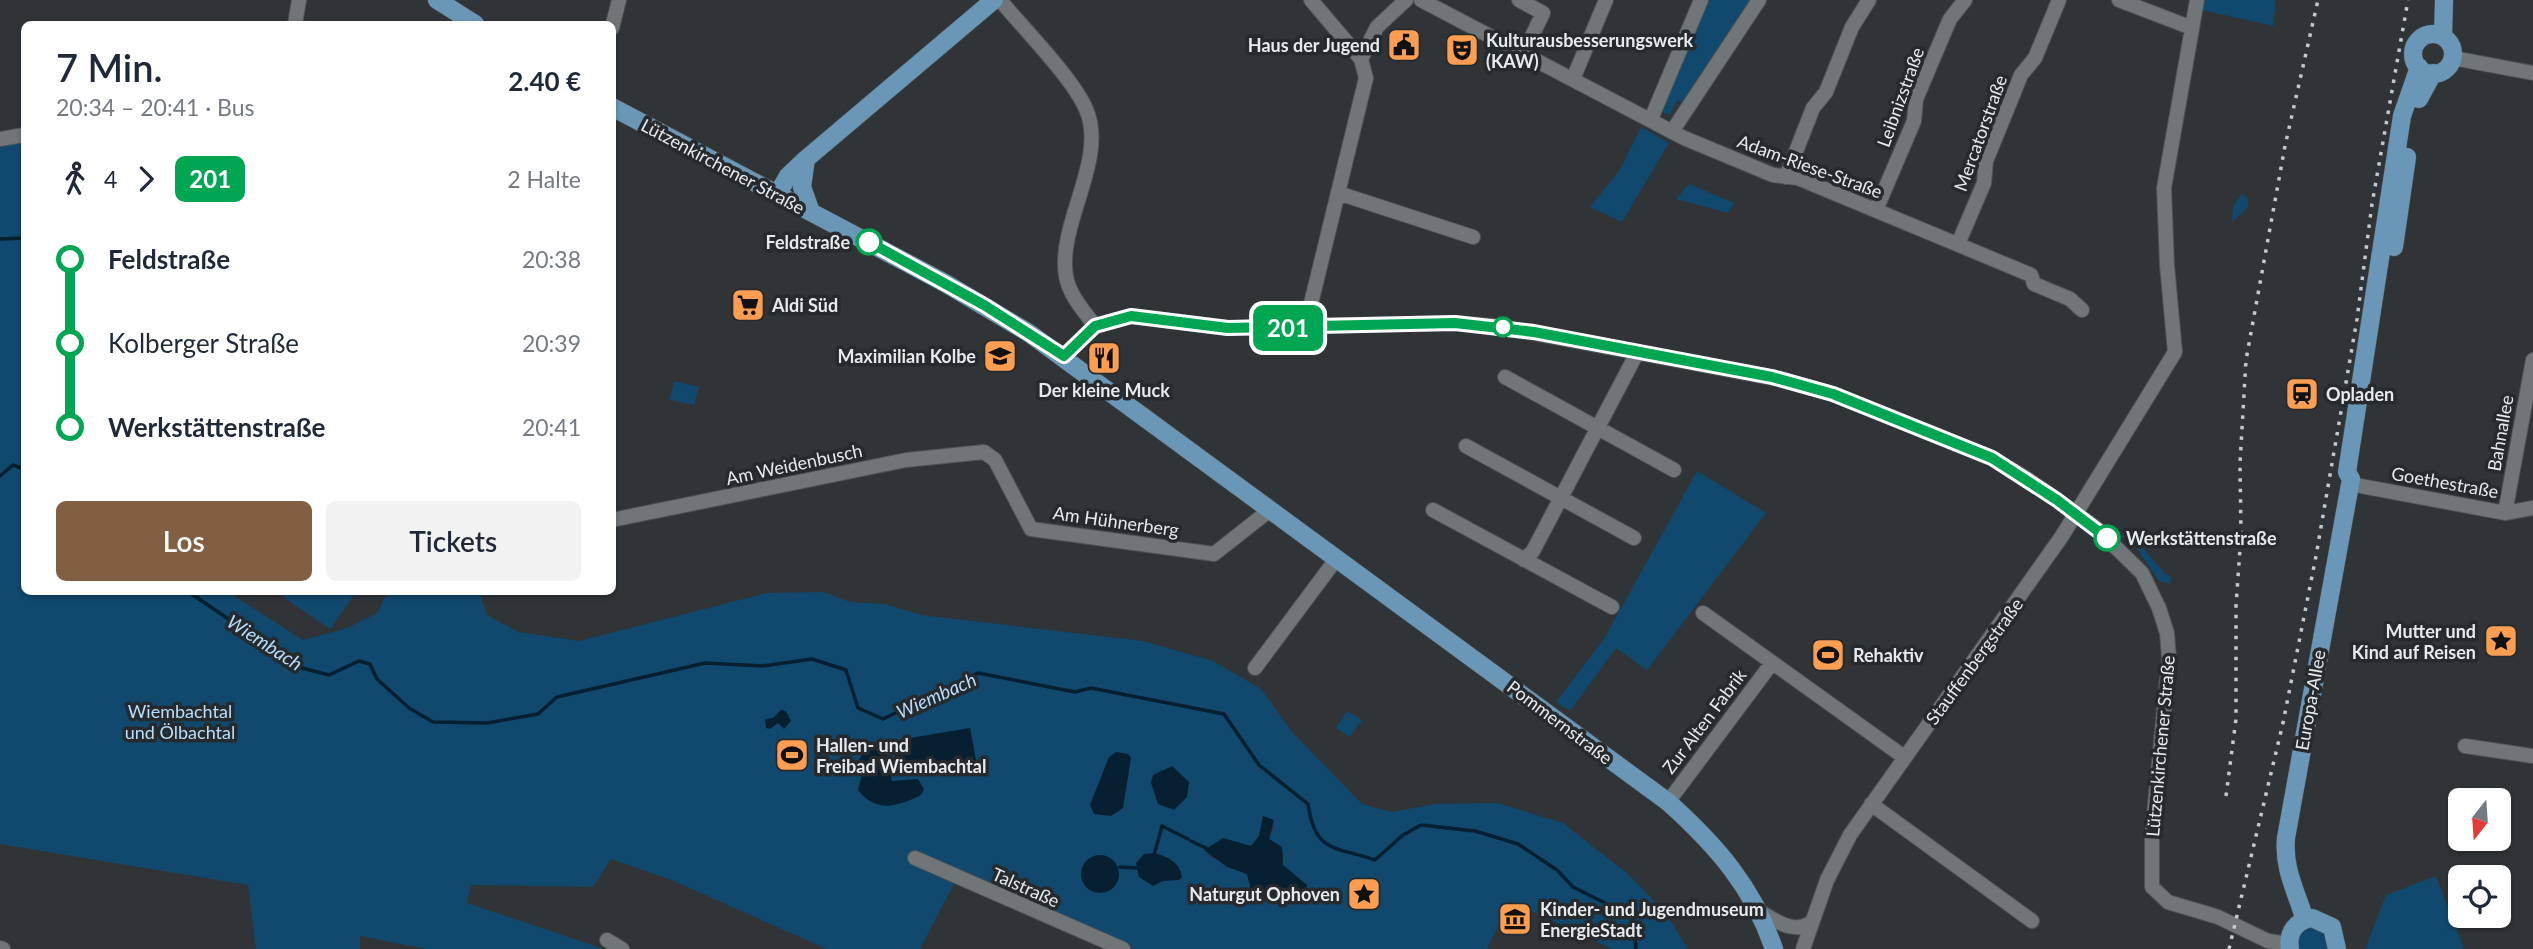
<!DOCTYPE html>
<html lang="de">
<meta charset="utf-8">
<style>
body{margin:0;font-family:Lato,sans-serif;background:#f2f2f3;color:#1f2937;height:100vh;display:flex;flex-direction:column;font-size:26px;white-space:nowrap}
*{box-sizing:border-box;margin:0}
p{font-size:23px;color:#747a83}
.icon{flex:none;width:38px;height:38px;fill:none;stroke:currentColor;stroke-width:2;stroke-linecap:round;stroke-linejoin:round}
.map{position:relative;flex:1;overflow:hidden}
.side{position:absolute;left:21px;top:21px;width:595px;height:574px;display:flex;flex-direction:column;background:#fff;border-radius:10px;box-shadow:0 2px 5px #0004}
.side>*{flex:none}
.badge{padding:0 14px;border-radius:10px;font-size:24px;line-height:46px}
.needle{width:46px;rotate:197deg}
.buttons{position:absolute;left:2448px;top:788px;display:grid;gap:14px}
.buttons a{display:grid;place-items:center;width:63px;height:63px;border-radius:10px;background:#fff;box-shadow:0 2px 5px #0004;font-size:35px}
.map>.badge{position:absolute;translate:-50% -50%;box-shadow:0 0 0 4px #fff}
.legs{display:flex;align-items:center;gap:10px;height:77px;padding:0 35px;font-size:23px}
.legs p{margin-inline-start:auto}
.headline{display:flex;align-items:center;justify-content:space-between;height:119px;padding:0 35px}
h1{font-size:38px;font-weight:600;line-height:52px}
.action{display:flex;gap:14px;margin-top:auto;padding:14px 35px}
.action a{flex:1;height:80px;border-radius:10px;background:#825e43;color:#fff;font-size:28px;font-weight:600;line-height:80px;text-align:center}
.action a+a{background:#f2f2f3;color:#1f2937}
ul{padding:0 35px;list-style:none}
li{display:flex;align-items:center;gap:24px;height:84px;font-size:26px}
li i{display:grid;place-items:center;width:10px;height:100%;margin:0 9px;background:currentColor}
li i::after{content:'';width:18px;height:18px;margin:-9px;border:5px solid;border-radius:50%;background:#fff}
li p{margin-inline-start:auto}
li:first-child i{background:linear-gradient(#0000 50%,currentColor 0)}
li:last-child i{background:linear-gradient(currentColor 50%,#0000 0)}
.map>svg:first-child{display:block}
</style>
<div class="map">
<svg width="2533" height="949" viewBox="0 0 2533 949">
<rect width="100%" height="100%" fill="#303437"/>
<path fill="#10496d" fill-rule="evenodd" d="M1708,0h45l-68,103 -8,-3 -7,15 -9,-3z
M2204,0h72l-3,26 -71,-16z
M1641,127l28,16 -47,79 -32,-15 31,-39z
M24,136v456h204l75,48 44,-12 30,-15 11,-21h91l8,23 31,17 61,9 188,-48 56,-1 27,10 35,2 36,11 222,26 70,20 48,28 31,43 70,72 29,8 44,-8 62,-1 66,20 65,51 38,39 22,36h-76l-102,-48 -23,48h-352l-176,-75 -39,75h-93l-158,-70 -58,-20 -18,28 -122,-2 -4,18 137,46h-178l-66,-13v13h-104l-8,-64 -248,-41v-705zM1263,816l11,11 -5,12 15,15 -2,11 25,20 -3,13c-4,2 -49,0 -56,-1l2,-11 -3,-12 -40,-19 31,-12 13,3 8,-10z
M1689,184l45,19 -6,10 -52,-14z
M2242,193l6,6v8l-16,15 1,-15z
M674,381l25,6 -5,18 -24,-5z
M1697,471l69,42 -119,157 -31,-22 -46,63 -14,-9 48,-63z
M2124,533l15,10 26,31 6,2 -1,8 -11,-3 -21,-31 -16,-14z
M287,592h69l-26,37 -47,-32z
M1347,711l15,9 -12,17 -14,-9z
M2436,876l28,73h-99l21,-54z
M2309,925l15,2 6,22h-33v-13z"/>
<path fill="#061f31" d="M781,710l5,1 5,10 -7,8 -6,-6 -8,6 -4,-1 -1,-9 8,-1z
M970,728l6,32 -77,14 -7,-33z
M884,741l8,40 26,-2 6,10 -3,6c-24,12 -45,18 -63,-5l4,-16 -7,-2c5,-18 10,-25 29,-31z
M1116,752l12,2 3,4 -8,50 -12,8 -17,-2 -4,-9 19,-48z
M1172,766l17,16 -2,15 -13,13 -16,-6 -7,-21 2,-8z
M1263,816l11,4 -5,19 13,8 1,18 24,20 -3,13c-11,4 -16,-1 -28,-2 -9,-1 -18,2 -28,0l2,-10 -3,-12 -20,-7 -23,-17 19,-12 28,8 8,-10z
M1155,853c14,5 24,8 27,24l-3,3 -16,1 -10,5 -14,-9 -3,-14 8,-9z
M1081 874a19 19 0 1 1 38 0a19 19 0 1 1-38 0Z"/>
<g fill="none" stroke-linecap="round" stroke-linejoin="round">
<path stroke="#061f31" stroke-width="3.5" d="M0,239l24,-1
M0,476l13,-11 11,4
M189,592l109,75 31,8 30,-14 11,3 7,15 32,29 24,14 54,1 51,-9 19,-17 148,-34 58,3 49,-7 34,11 12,38 25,11 95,-46 97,19 16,-4 133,26 35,51 49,39c7,49 26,42 67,56l28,-25 18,-10 54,6 43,13 39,26 16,17 60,30 3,32
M1191,841l15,7
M1154,855l8,-29 26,13
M1120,867l18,1"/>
<defs>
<path id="minor" d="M1000,0c23,28 72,77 86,109 22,50 -29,115 -20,167 3,19 18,35 29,50
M1421,0l263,138 89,37 25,3 233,97 3,9 36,15 12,11
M1519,0l24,13 -19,40
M2119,0l73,28
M295,24l4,-24
M612,28l7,-28
M2453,58l80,15
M1361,59l16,-32 29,-27
M1573,79l33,-79
M1651,119l50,-119
M1673,130l86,-130
M0,139l24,-4
M1786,177l27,-69 13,-16 26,-65 17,-27
M1338,193l135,44
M1876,210l38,-89 2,-22 34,-80 15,-19
M1958,244l26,-61 2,-22 35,-86 14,-17 24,-58
M1305,328l61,-250 -5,-19 -50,-59
M1064,356l31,-30 36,-10 97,12 227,-5 40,3 288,54 50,14 158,64 35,20 69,49 47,46 17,35 8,25 2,25 -17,178v51l16,15 50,15 50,24 21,3
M1505,377l169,93
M1466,446l168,92
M2350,484l155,29 28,-5
M1433,510l179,97
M2505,513l28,-153
M612,520l294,-60 78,-8 11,8 36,69 183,25 57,-45
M1524,560l9,-9 104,-198
M1703,613l201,144
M1255,668l82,-110
M2465,746l68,10
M1668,802l104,-139
M1871,804l161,117
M915,858l208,91
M1759,911c17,10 35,24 53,11
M607,940l15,9
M0,948l3,1
M1803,949l24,-69 23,-45 212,-299 113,-184 -8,-87 -3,-77 33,-188"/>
<path id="major" d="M437,0l38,24
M2413 54a20 20 0 1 1 40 0a20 20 0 1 1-40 0Z
M2443,36l1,-36
M2419,99l14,-26
M612,107l333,176 84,50 639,469c48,43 85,85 106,147
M806,159l-4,28 9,25
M777,195l11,-19 18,-17 188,-159
M2394,247l13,-90
M2305,920c-9,-29 -22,-52 -19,-82l65,-359 -4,-7 55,-356 17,-49
M2290,949c-3,-17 6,-28 22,-31l20,9 5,22"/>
</defs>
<use href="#minor" stroke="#4e5254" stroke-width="16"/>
<use href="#major" stroke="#4e5254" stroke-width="19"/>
<use href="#minor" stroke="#707578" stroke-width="14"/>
<use href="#major" stroke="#6a97b7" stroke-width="18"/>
<path stroke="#c6c9cb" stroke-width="3.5" stroke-dasharray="3.5 7" stroke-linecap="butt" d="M2226,796l10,-77v-113l5,-72 -1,-71 6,-103 39,-214 33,-146
M2229,949l54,-226 33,-167 41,-237 15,-115 36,-204"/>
</g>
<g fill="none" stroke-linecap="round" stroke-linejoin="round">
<defs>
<path id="line-1" d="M869,242l115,63 80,51 31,-30 36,-10 97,12 227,-5 79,9 238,45 61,17 159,64 65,42 50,38"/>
</defs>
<use href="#line-1" stroke="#fff" stroke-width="16"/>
<use href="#line-1" stroke="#00a651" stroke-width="10"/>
</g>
<defs>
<symbol id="civic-square" viewBox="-11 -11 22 22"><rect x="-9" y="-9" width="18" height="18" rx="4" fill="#fb9e51" stroke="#262a2d"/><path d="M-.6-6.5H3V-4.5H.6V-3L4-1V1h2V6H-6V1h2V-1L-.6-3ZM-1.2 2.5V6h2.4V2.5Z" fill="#111"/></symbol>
<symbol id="theatre-square" viewBox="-11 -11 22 22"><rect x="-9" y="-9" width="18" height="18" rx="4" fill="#fb9e51" stroke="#262a2d"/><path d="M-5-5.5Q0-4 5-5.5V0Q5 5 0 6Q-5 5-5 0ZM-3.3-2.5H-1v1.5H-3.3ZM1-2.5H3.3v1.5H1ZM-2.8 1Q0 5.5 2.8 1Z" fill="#111"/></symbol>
<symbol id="supermarket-square" viewBox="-11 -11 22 22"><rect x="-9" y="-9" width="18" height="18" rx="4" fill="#fb9e51" stroke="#262a2d"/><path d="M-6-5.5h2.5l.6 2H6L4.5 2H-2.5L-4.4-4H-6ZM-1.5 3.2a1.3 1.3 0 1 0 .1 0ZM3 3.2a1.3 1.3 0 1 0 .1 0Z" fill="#111"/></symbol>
<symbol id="school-square" viewBox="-11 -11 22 22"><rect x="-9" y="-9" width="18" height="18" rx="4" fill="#fb9e51" stroke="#262a2d"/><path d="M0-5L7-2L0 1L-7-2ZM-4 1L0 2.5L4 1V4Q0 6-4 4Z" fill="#111"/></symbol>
<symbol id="restaurant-square" viewBox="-11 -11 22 22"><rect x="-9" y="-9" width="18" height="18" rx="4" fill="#fb9e51" stroke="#262a2d"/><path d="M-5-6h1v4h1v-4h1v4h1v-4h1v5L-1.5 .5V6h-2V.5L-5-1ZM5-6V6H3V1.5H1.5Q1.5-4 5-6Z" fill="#111"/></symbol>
<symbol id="station-square" viewBox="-11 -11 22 22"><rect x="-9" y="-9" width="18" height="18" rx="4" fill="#fb9e51" stroke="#262a2d"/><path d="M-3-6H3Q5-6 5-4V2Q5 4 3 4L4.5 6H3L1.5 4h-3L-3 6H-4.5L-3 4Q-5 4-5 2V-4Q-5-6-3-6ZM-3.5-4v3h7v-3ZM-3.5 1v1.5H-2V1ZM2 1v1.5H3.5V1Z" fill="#111"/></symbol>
<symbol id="sight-square" viewBox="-11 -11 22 22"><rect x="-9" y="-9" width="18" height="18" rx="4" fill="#fb9e51" stroke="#262a2d"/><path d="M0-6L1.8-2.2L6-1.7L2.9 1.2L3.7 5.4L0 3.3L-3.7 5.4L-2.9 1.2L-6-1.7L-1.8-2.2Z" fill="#111"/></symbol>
<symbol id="stadium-square" viewBox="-11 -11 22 22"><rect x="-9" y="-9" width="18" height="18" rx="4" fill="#fb9e51" stroke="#262a2d"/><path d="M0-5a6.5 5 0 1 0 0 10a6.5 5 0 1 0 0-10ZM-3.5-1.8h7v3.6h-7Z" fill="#111"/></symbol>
<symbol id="museum-square" viewBox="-11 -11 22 22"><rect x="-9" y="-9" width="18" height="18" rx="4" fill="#fb9e51" stroke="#262a2d"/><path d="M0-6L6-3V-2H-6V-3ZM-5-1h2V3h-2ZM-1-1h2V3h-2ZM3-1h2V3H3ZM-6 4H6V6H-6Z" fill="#111"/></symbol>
</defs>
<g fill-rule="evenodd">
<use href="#civic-square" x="1385" y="26" width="38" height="38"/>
<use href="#theatre-square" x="1443" y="31" width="38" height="38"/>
<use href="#supermarket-square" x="729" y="286" width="38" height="38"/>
<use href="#school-square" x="981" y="337" width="38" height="38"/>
<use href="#restaurant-square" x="1085" y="339" width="38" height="38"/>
<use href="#station-square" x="2283" y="375" width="38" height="38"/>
<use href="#sight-square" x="2482" y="622" width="38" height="38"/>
<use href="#stadium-square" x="1809" y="636" width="38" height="38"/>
<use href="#stadium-square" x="773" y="736" width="38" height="38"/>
<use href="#sight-square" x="1345" y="875" width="38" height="38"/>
<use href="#museum-square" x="1496" y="900" width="38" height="38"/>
</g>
<g fill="#fff" stroke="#00a651" stroke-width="3.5">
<circle cx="869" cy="242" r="12"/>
<circle cx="1503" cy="327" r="9"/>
<circle cx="2107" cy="538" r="12"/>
</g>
<g text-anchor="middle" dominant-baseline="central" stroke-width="7" stroke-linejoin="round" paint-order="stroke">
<g font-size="18" font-weight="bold" fill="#e7eaec" stroke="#262a2d" text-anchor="start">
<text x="1486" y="40">Kulturausbesserungswerk<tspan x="1486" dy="21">(KAW)</tspan></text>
<text x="1380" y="45" text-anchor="end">Haus der Jugend</text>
<text x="772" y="305">Aldi Süd</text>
<text x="976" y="356" text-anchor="end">Maximilian Kolbe</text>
<text x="1104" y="390" text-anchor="middle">Der kleine Muck</text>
<text x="2326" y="394">Opladen</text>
<text x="2476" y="631" text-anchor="end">Mutter und<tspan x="2476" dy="21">Kind auf Reisen</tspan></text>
<text x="1853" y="655">Rehaktiv</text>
<text x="816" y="745">Hallen- und<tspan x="816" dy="21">Freibad Wiembachtal</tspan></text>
<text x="1340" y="894" text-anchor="end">Naturgut Ophoven</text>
<text x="1540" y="909">Kinder- und Jugendmuseum<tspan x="1540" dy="21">EnergieStadt</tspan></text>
</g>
<g font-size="18" fill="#e7eaec" stroke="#262a2d">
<text transform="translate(1900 97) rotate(-70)">Leibnizstraße</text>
<text transform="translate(1980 133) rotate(-70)">Mercatorstraße</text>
<text transform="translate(723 166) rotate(28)">Lützenkirchener Straße</text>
<text transform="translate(1810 166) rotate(20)">Adam-Riese-Straße</text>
<text transform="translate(2500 433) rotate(-80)">Bahnallee</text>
<text transform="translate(794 464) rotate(-12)">Am Weidenbusch</text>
<text transform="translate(2445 482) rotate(10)">Goethestraße</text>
<text transform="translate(1116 521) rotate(8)">Am Hühnerberg</text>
<text transform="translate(1974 661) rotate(-54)">Stauffenbergstraße</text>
<text transform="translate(2310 700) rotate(-80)">Europa-Allee</text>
<text transform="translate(1704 721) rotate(-53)">Zur Alten Fabrik</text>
<text transform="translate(1560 722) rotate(37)">Pommernstraße</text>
<text transform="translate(2160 746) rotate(-85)">Lützenkirchener Straße</text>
<text transform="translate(1026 887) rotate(24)">Talstraße</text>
</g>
<g font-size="18" font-weight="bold" fill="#e7eaec" stroke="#262a2d" text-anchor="end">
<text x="850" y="242">Feldstraße</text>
<text x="2126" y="538" text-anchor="start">Werkstättenstraße</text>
</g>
<g font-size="18" fill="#b8dffd" stroke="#262a2d">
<text x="180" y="711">Wiembachtal<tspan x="180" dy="21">und Ölbachtal</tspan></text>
</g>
<g font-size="19" font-style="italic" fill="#b7ddfc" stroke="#262a2d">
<text transform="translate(265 642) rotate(33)">Wiembach</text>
<text transform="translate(936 695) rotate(-24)">Wiembach</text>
</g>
</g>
</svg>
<div class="buttons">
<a><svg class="needle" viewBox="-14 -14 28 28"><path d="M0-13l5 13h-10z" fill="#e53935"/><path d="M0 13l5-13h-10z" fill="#747a83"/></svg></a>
<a><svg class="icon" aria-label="locate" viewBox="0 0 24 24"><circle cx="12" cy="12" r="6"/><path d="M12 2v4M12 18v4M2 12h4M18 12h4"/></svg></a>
</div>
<b class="badge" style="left:1288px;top:328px;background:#00a651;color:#fff">201</b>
<section class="side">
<div class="headline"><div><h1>7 Min.</h1><p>20:34 – 20:41 · Bus</p></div><b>2.40 €</b></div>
<div class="legs"><svg class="icon" aria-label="walk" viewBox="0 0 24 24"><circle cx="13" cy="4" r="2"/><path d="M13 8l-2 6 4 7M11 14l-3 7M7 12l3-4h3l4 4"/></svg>4<svg class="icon" aria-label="forward" viewBox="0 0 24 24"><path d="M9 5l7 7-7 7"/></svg><b class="badge" style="background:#00a651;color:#fff">201</b><p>2 Halte</p></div>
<ul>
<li><i style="color:#00a651"></i><b>Feldstraße</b><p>20:38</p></li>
<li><i style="color:#00a651"></i><span>Kolberger Straße</span><p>20:39</p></li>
<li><i style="color:#00a651"></i><b>Werkstättenstraße</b><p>20:41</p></li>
</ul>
<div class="action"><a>Los</a><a>Tickets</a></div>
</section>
</div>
